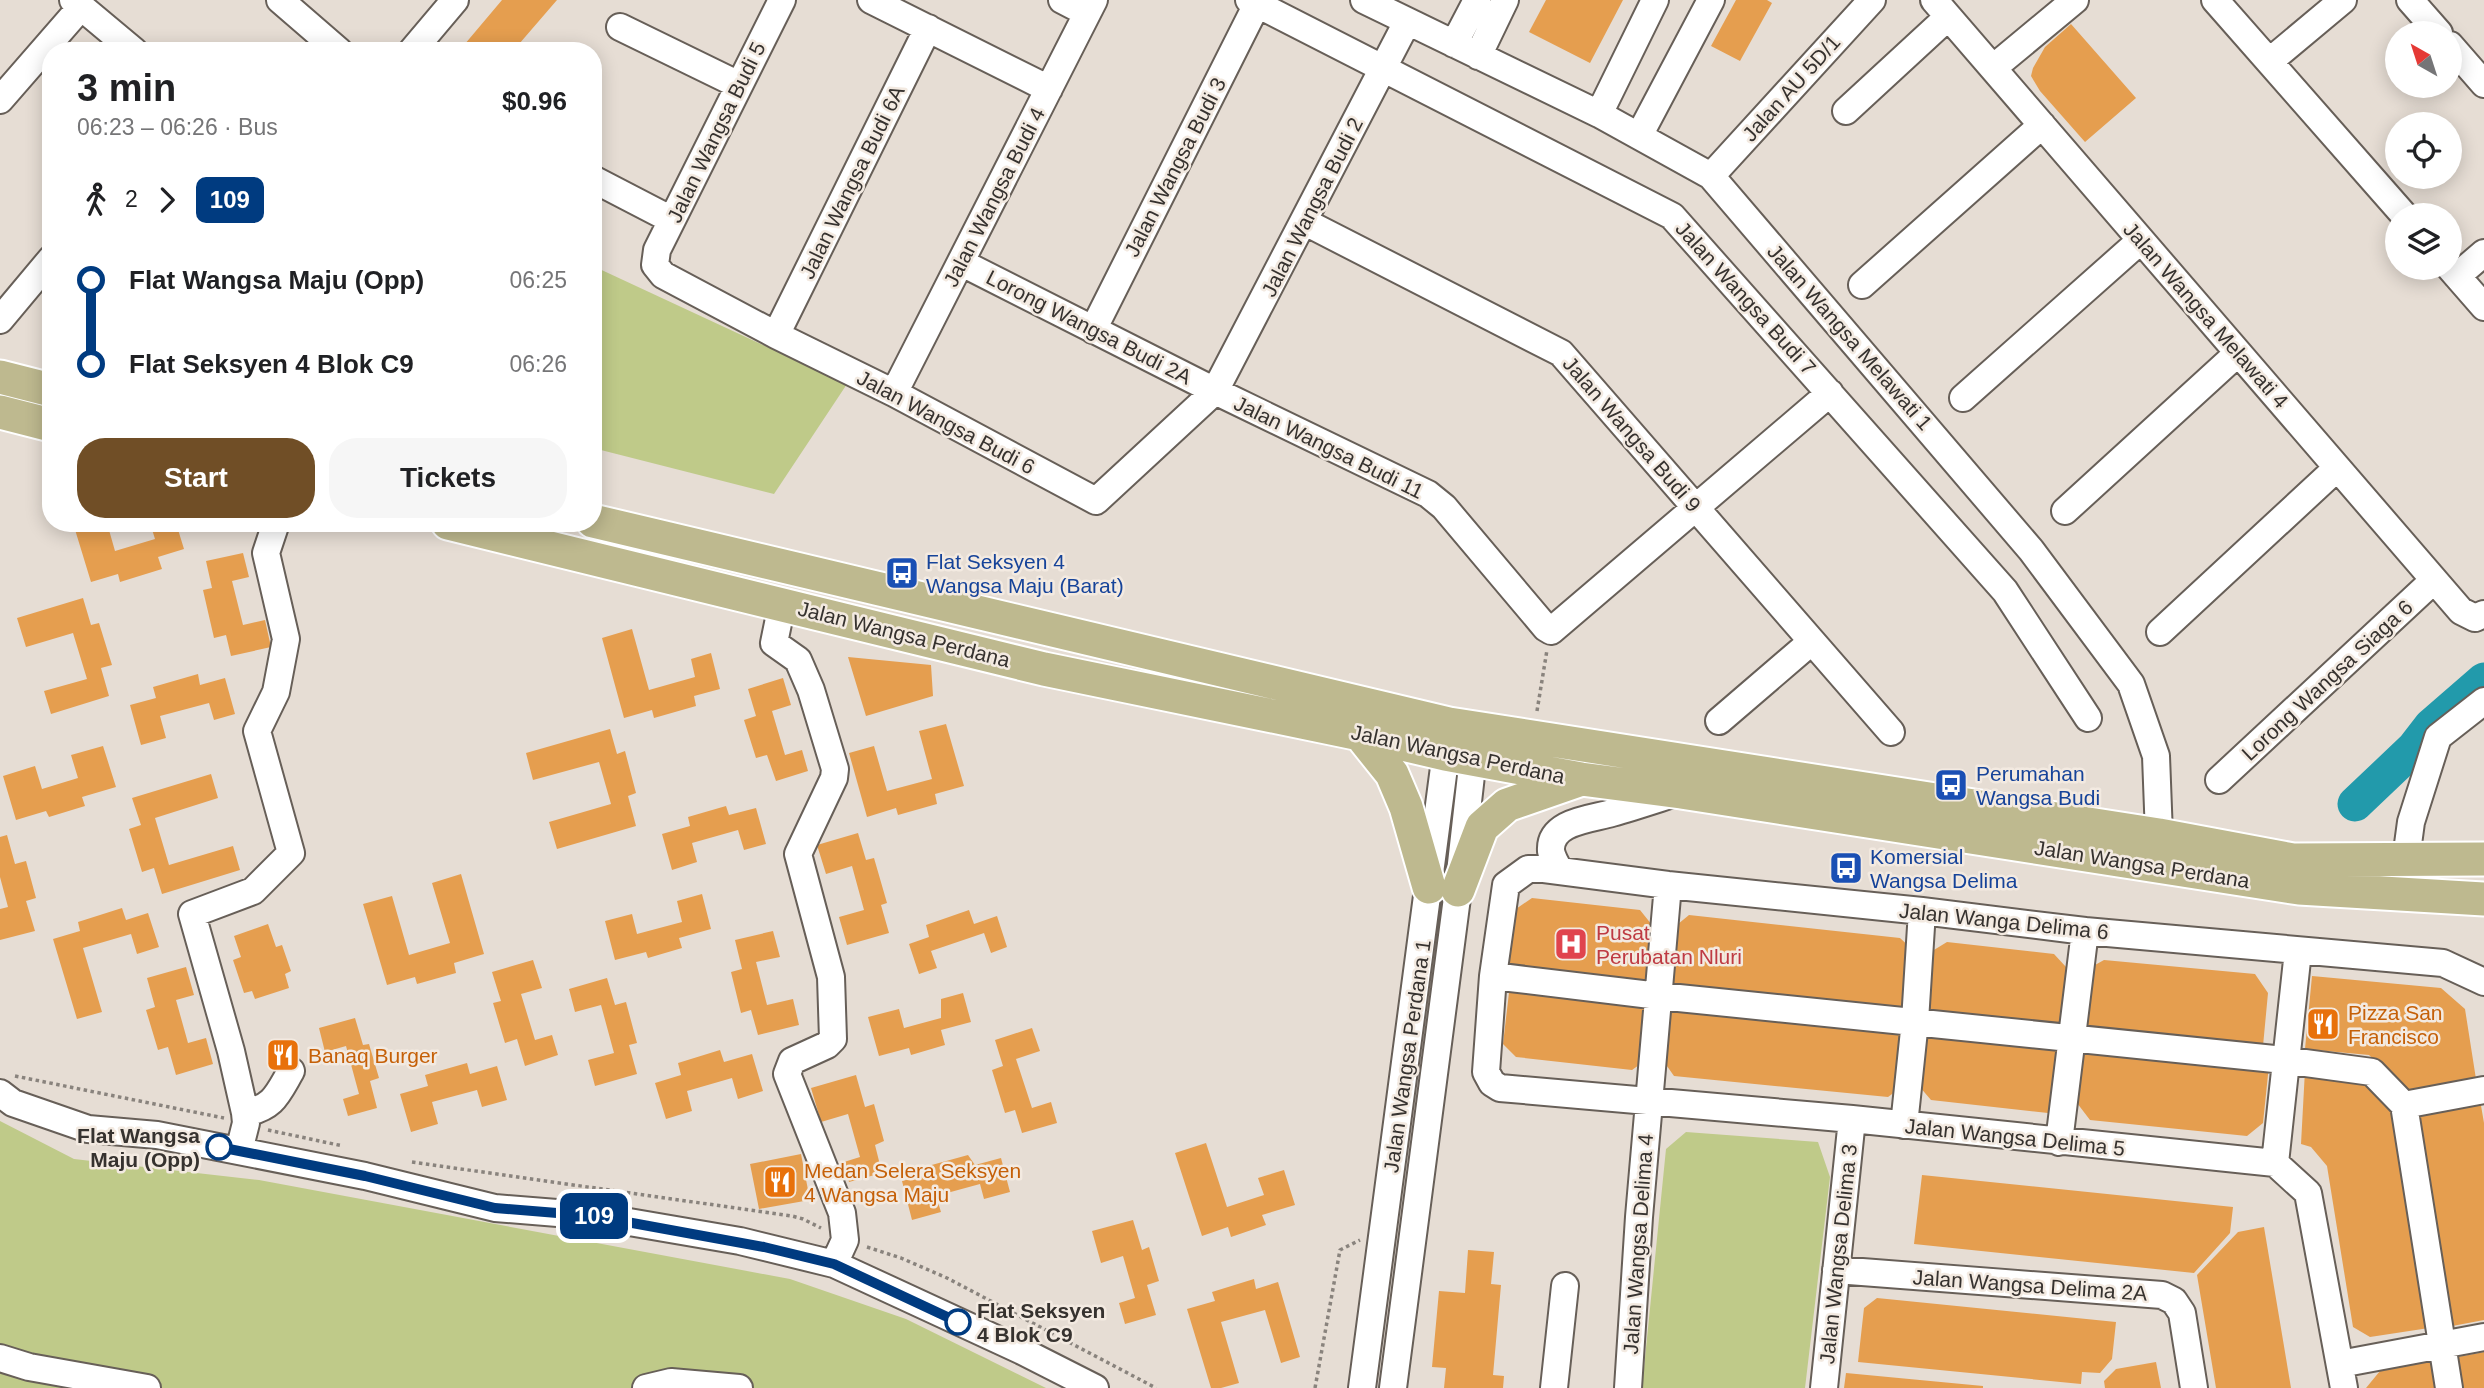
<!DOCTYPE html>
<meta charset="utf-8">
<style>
body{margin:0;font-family:Helvetica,sans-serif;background:#f6f6f6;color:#202124;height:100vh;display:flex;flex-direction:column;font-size:26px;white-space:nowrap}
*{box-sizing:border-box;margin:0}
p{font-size:23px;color:#757577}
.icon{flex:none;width:38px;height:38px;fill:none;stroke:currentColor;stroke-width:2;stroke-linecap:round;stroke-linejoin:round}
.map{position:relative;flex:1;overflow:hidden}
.panel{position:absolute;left:42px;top:42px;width:560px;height:490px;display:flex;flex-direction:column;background:#fff;border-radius:28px;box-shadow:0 4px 18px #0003}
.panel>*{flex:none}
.badge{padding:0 14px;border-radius:10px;font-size:24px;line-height:46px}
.needle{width:46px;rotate:321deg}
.fabs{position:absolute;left:2385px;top:21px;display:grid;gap:14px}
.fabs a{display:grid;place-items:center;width:77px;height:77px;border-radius:50%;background:#fff;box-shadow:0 4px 18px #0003;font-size:35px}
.map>.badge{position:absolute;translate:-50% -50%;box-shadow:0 0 0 4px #fff}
.legs{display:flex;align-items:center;gap:10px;height:77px;padding:0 35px;font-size:23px}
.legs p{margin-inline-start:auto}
.headline{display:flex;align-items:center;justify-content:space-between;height:119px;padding:0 35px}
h1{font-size:38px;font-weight:700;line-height:52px}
.primary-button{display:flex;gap:14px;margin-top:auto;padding:14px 35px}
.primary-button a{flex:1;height:80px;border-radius:28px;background:#704e26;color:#fff;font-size:28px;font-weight:700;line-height:80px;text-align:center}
.primary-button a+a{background:#f6f6f6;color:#202124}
ul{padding:0 35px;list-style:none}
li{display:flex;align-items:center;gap:24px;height:84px;font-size:26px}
li i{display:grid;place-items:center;width:10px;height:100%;margin:0 9px;background:currentColor}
li i::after{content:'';width:18px;height:18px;margin:-9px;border:5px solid;border-radius:50%;background:#fff}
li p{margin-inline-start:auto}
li:first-child i{background:linear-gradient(#0000 50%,currentColor 0)}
li:last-child i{background:linear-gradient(currentColor 50%,#0000 0)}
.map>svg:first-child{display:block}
</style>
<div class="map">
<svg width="2484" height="1388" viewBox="0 0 2484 1388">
<rect width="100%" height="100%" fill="#e6ddd4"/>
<path fill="#bfca89" d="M593,266l254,118 -73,110 -181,-46z
M0,1121l74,38 185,21 531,99 116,40 140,69h-1046z
M1686,1132l132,10 12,35 -25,211h-163l24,-239z"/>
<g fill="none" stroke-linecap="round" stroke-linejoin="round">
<path stroke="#229aab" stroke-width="35" d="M2355,804l59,-56 17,-22 53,-46"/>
</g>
<path fill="#e59e4f" d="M502,0h55l-44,51h-54z
M1546,0h77l-33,63 -61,-31z
M1736,0h31l5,3 -32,58 -29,-15z
M2071,24l65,74 -51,44 -45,-51 -9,-15 2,-8 12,-21z
M73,523h34l8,28 40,-12 -5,-16h26l8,26 -26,8 4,12 -42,13 -2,-8 -27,8z
M243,553l6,24 -17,4 11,44 22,-5 6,27 -40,9 -5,-21 -12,3 -11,-48 9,-2 -6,-27z
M83,598l8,27 8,-2 13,42 -11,3 8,28 -58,18 -7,-23 43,-12 -14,-46 -47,14 -9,-29z
M632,629l17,61 46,-13 -4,-18 20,-6 9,36 -26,7 2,10 -42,12 -2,-8 -28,8 -22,-80z
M848,657l83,8 2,31 -67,20z
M198,674l2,11 25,-7 10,36 -21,6 -5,-17 -49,13 6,22 -25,7 -11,-40 26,-7 -3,-11z
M783,678l8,27 -19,6 13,44 17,-5 6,21 -32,10 -9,-26 -11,3 -12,-38 12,-4 -8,-27z
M946,724l18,62 -29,8 2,10 -39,11 -2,-7 -29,9 -18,-64 25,-7 13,45 45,-12 -13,-48z
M610,729l7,25 8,-3 11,42 -8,3 8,30 -79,23 -8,-27 62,-18 -12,-42 -66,18 -7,-27z
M103,746l13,41 -34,10 3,9 -36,11 -3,-6 -30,9 -13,-44 32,-10 7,23 36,-11 -7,-23z
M211,774l7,24 -63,20 14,47 64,-19 7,24 -78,24 -8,-26 -12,4 -13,-43 12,-4 -9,-27z
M726,806l3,9 27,-7 10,36 -22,6 -6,-20 -46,13 5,19 -25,8 -10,-36 28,-8 -2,-9z
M858,833l8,27 8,-2 13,45 -6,2 8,28 -42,12 -8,-28 25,-7 -12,-44 -26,8 -9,-29z
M7,835l8,29 11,-3 10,37 -10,3 9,30 -35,9v-31l8,-2 -8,-30v-40z
M461,874l23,80 -30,9 2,10 -39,11 -2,-7 -28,8 -24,-81 29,-8 17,59 41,-12 -18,-60z
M702,894l9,35 -32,9 3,10 -34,10 -2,-6 -31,8 -10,-39 27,-7 5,20 45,-12 -5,-21z
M1532,898l108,12 12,15 -7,59 -139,-16 7,-57z
M122,908l4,12 22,-7 11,34 -22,7 -6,-20 -48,14 19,64 -25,7 -24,-80 27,-8 -2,-9z
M969,910l5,14 23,-8 10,31 -16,6 -7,-20 -53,18 6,17 -18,6 -10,-30 20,-7 -3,-12z
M1689,915l211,23 14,13 -7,61 -242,-27 7,-56z
M268,924l8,23 6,-2 9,26 -6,3 4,14 -34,11 -3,-8 -8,2 -11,-33 8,-3 -7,-21z
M773,931l7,26 -24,5 11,43 26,-6 6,26 -41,10 -7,-25 -10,3 -10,-41 11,-3 -7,-29z
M1947,942l107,12 12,13 -6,59 -138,-15 7,-58z
M533,960l9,28 -21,6 14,46 17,-5 6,20 -33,11 -8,-27 -12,4 -12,-40 8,-2 -9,-29z
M2104,960l151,14 13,19 -5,53 -183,-17 6,-59z
M186,967l8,28 -18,5 12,43 18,-5 7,26 -37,11 -8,-28 -10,3 -12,-40 9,-3 -8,-29z
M2312,976l129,12 24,21 11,70 -66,14 -41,-38 -64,-6z
M607,978l8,27 11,-3 11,41 -8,2 8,29 -42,12 -7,-26 26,-7 -13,-48 -26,7 -6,-23z
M1510,984l143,15 -7,61 -14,10 -116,-13 -13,-13z
M963,993l8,29 -30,8 4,15 -34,10 -2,-7 -30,8 -11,-39 31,-8 5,19 37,-10v-19z
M1668,1004l241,24 -6,58 -15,11 -214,-21 -12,-17z
M355,1018l8,27 6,-1 10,34 -9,3 7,27 -29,8 -5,-17 16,-5 -13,-48 -21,6 -6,-24z
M1926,1027l141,15 -7,61 -12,10 -117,-13 -12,-14z
M1032,1028l8,23 -24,8 16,49 19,-6 6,21 -35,10 -7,-23 -10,3 -13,-43 11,-4 -8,-26z
M2084,1045l185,20 -6,58 -16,13 -157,-16 -13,-17z
M720,1050l4,12 28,-8 11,37 -25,8 -6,-21 -45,13 5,20 -26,8 -11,-36 26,-8 -3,-12z
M467,1063l3,11 27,-8 10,34 -25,7 -5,-17 -45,12 6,22 -27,8 -11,-38 28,-8 -3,-11z
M2305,1070l61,7 25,24 38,227 -59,9 -17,-10 -26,-161 -16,-19 -10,-3z
M856,1075l9,32 9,-3 10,37 -9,4 7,28 -33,9 -5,-20 16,-5 -12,-43 -27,8 -10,-34z
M2479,1094l5,29v197l-37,7 -37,-220z
M1206,1143l21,64 37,-12 -6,-17 26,-8 11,35 -33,10 4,10 -35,12 -3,-10 -26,9 -27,-83z
M801,1154l9,46 -51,9 -9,-45z
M968,1155l7,10 26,-7 9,34 -26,7 -4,-15 -44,12 5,16 -29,8 -10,-39 28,-7 -2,-8z
M1922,1175l311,32 -3,26 -36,40 -280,-29z
M1133,1220l9,30 7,-3 10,34 -12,4 9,30 -31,9 -6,-21 16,-5 -12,-42 -22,7 -9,-32z
M2264,1227l27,161h-75l-19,-113 41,-43z
M1468,1250l26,2 -3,32 10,1 -8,90 11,1 -1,12h-59l2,-20 -14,-1 7,-76 26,2z
M1254,1279l2,10 22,-7 22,75 -19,6 -16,-53 -44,12 18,61 -18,5h-10l-24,-79 28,-8 -3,-9z
M1877,1298l239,24 -4,37 -12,14 -18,-1 -1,12 -223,-22 6,-54z
M2484,1352v36h-27l-5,-30z
M2434,1361l6,27h-74l14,-17z
M2156,1362l5,26h-56l-1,-7 12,-12z
M1846,1373l137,13v2h-139z"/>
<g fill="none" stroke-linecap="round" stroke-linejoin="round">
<defs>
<path id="minor" d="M73,0l61,51
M280,0l59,51
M782,0l-125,250 -2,15 8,10 113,60 118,58 202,108 119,-110 192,-369
M871,0l178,89
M1062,0l25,13
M1249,0l423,216 333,375 83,127
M1364,0l235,114 112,62 320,374 100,134 25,72 3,79
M1934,0l527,611 14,7 9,-4
M2215,0l189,215
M2410,0l29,33
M620,27l119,58
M1454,44l23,-44
M2450,45l34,39
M412,51l43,-51
M1478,56l27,-56
M2270,61l73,-61
M1993,68l82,-68
M0,100l81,-93
M1846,111l102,-94
M1599,114l56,-114
M1639,136l72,-136
M1711,176l161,-176
M593,179l79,41
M1305,222l256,131 330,379
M962,263l253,128 213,103 16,13 102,121 5,3 279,-238
M2450,268l34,39
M2457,276l27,-23
M1862,285l180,-160
M0,320l51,-61
M1093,330l164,-326
M776,335l152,-307
M894,393l200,-393
M1963,398l178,-158
M2065,511l173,-158
M782,604l-8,39 24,17 13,30 24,79 -1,9 -36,76 33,123 2,62 -6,6 -35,16 -5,13 55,139 3,27 -11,24
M2160,632l177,-164
M1719,721l92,-79
M2219,780l215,-200
M2406,859l5,-37 27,-85 46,-36
M1560,871c-3,-5 -8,-14 -9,-20 -2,-30 41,-32 61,-38 21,-6 42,-13 64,-20
M1493,976l166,20 625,64 88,12 32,33 45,283
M0,1093l13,10 75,26 69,6 208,41 130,32 99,8 146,25 94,23 188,87 73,37
M2404,1105l80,-15
M245,1113c29,-6 32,-18 46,-42
M1904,1125l11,-104 7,-110
M2059,1142l26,-211
M239,1151l7,-28 -1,-10 -14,-62 -39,-137 61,-23 38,-38 -34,-122 19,-39 10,-53 -20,-86 10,-30
M2275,1163l23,-212
M1836,1270l326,25 12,6 8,12 12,75
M0,1358l29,9 118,21
M2340,1364l144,-27
M646,1388l25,-6 68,6
M1362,1388l86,-651
M1393,1388l65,-498 17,-150
M1554,1388l11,-102
M1628,1388l11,-171 29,-332
M1824,1388l28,-269
M2344,1388l-36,-195 -33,-30 -423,-44 -352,-31 -8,-5 -6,-11 7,-96 13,-91 22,-16h16l124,16 254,26 163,20 358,32 41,19"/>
<path id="major" d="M0,377l51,13
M0,412l51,13
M593,521l856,203 710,111 134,25 191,-1
M448,523l596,146 316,65 85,20 136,25 100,13 618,96 185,11
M1360,734l32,40 14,33 23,80
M1458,890l24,-63 25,-22 72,-25"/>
</defs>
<use href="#minor" stroke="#675f58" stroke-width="30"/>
<use href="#major" stroke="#fff" stroke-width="37"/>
<path stroke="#89837d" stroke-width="3.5" stroke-dasharray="3.5 3.5" stroke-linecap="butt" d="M1537,711l10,-61
M15,1076l209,42
M268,1130l75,16
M412,1162l380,54 11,3 18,9
M867,1247l34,11 46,20 209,110
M1315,1388l25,-138 20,-10"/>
<use href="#minor" stroke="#fff" stroke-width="26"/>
<use href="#major" stroke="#beb98f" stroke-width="33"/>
</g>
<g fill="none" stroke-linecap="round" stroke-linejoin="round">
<defs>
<path id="line-1" d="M219,1147l146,29 130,32 99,8 170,31 70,17 124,58"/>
</defs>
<use href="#line-1" stroke="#fff" stroke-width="16"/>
<use href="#line-1" stroke="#003b80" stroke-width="10"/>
</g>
<defs>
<symbol id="bus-square" viewBox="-11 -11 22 22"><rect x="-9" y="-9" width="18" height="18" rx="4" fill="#1a4fb4" stroke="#f3eae1"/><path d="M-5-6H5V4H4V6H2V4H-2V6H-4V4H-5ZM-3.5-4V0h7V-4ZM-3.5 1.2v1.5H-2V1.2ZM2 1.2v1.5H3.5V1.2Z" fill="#fff"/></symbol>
<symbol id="hospital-square" viewBox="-11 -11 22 22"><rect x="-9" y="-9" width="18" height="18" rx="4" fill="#e0444e" stroke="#f3eae1"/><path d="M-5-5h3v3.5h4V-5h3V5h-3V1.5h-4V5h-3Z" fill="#fff"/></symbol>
<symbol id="restaurant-square" viewBox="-11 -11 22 22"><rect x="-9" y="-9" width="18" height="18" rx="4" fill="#e8710a" stroke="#f3eae1"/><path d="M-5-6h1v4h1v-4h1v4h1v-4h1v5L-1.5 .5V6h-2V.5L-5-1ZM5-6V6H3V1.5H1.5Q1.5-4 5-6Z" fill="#fff"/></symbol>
</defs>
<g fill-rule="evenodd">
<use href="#bus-square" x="883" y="554" width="38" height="38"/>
<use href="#bus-square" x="1932" y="766" width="38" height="38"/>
<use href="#bus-square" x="1827" y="849" width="38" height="38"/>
<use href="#hospital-square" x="1552" y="925" width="38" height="38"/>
<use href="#restaurant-square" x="2304" y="1005" width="38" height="38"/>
<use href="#restaurant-square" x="264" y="1036" width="38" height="38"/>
<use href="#restaurant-square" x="761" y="1163" width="38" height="38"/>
</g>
<g fill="#fff" stroke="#003b80" stroke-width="3.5">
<circle cx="219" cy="1147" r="12"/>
<circle cx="958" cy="1322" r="12"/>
</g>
<g text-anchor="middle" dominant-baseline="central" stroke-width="5" stroke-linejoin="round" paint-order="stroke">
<g font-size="21" fill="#36322f" stroke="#f3eae1">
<text transform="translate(1791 88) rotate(-48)">Jalan AU 5D/1</text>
<text transform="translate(716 132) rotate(-64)">Jalan Wangsa Budi 5</text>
<text transform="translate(1175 167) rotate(-63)">Jalan Wangsa Budi 3</text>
<text transform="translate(852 182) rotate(-64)">Jalan Wangsa Budi 6A</text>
<text transform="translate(994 197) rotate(-63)">Jalan Wangsa Budi 4</text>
<text transform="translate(1312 207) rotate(-63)">Jalan Wangsa Budi 2</text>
<text transform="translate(1746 298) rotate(48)">Jalan Wangsa Budi 7</text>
<text transform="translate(2206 315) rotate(49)">Jalan Wangsa Melawati 4</text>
<text transform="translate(1089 327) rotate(27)">Lorong Wangsa Budi 2A</text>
<text transform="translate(1850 337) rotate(49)">Jalan Wangsa Melawati 1</text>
<text transform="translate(946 422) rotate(28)">Jalan Wangsa Budi 6</text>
<text transform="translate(1632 434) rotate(49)">Jalan Wangsa Budi 9</text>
<text transform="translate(1329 447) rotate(26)">Jalan Wangsa Budi 11</text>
<text transform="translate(904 634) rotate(14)">Jalan Wangsa Perdana</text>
<text transform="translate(2327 680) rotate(-43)">Lorong Wangsa Siaga 6</text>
<text transform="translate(1458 754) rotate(12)">Jalan Wangsa Perdana</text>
<text transform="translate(2142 864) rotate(9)">Jalan Wangsa Perdana</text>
<text transform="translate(2004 921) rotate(6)">Jalan Wanga Delima 6</text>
<text transform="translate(1407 1056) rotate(-82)">Jalan Wangsa Perdana 1</text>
<text transform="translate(2015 1137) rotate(6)">Jalan Wangsa Delima 5</text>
<text transform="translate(1638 1244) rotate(-86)">Jalan Wangsa Delima 4</text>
<text transform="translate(1838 1254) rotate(-84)">Jalan Wangsa Delima 3</text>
<text transform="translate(2030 1285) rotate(4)">Jalan Wangsa Delima 2A</text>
</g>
<g font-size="21" fill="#164399" stroke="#f3eae1" text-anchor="start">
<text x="926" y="561">Flat Seksyen 4<tspan x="926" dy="24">Wangsa Maju (Barat)</tspan></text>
<text x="1976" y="773">Perumahan<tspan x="1976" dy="24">Wangsa Budi</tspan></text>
<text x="1870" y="856">Komersial<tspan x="1870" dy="24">Wangsa Delima</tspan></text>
</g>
<g font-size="21" fill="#be3a42" stroke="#f3eae1" text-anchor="start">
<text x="1596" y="932">Pusat<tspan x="1596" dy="24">Perubatan Nluri</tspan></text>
</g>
<g font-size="21" fill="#c56008" stroke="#f3eae1" text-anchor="start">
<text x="2348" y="1012">Pizza San<tspan x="2348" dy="24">Francisco</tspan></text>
<text x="308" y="1055">Banaq Burger</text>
<text x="804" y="1170">Medan Selera Seksyen<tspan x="804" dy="24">4 Wangsa Maju</tspan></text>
</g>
<g font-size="21" font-weight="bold" fill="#36322f" stroke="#f3eae1" text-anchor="end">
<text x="200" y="1135">Flat Wangsa<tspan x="200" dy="24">Maju (Opp)</tspan></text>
<text x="977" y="1310" text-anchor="start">Flat Seksyen<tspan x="977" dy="24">4 Blok C9</tspan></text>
</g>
</g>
</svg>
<div class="fabs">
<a><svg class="needle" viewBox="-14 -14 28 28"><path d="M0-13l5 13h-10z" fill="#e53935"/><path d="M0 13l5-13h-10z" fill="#757577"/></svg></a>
<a><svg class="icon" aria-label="locate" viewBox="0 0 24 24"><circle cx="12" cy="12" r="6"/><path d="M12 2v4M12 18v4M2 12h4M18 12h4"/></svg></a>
<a><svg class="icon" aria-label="layers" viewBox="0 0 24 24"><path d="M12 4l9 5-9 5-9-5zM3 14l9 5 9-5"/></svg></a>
</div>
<b class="badge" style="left:594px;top:1216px;background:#003b80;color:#fff">109</b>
<section class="panel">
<div class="headline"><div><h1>3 min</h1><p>06:23 – 06:26 · Bus</p></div><b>$0.96</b></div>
<div class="legs"><svg class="icon" aria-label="walk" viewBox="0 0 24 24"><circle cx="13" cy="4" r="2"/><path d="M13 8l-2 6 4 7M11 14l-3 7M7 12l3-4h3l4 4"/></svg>2<svg class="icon" aria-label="forward" viewBox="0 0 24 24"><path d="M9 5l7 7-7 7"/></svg><b class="badge" style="background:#003b80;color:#fff">109</b></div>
<ul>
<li><i style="color:#003b80"></i><b>Flat Wangsa Maju (Opp)</b><p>06:25</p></li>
<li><i style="color:#003b80"></i><b>Flat Seksyen 4 Blok C9</b><p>06:26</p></li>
</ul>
<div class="primary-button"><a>Start</a><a>Tickets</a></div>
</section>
</div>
